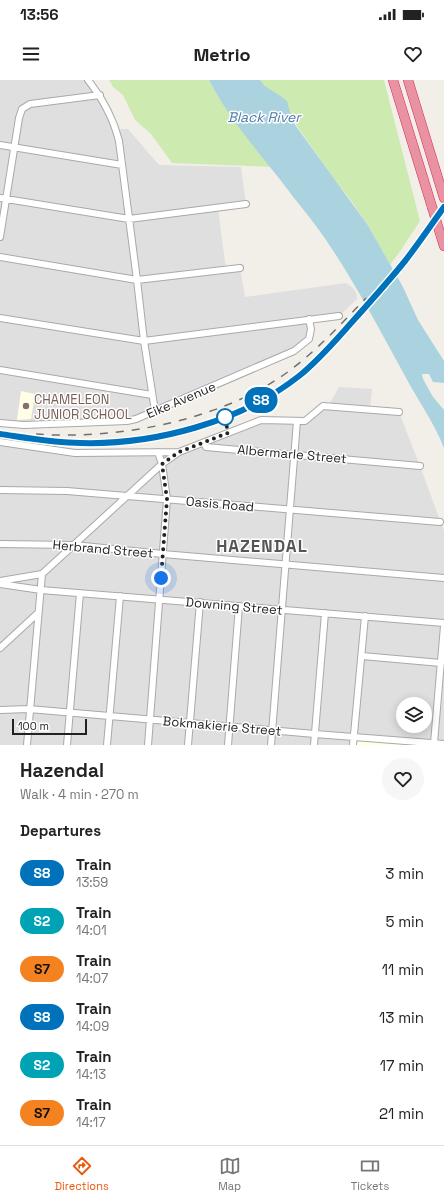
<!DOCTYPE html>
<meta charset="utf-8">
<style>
body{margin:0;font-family:"Space Grotesk",sans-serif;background:#f6f6f6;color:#222;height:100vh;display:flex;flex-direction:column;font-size:15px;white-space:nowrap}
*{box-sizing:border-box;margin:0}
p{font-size:13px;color:#767676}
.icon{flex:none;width:22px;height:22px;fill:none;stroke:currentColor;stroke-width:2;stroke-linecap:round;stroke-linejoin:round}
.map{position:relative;height:665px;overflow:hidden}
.side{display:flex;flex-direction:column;background:#fff;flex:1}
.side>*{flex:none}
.badge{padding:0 8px;border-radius:13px;font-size:14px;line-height:26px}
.tools{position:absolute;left:396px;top:617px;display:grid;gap:8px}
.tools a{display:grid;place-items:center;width:36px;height:36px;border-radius:50%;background:#fff;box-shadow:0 2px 10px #0003;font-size:20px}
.scale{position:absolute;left:12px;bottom:10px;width:75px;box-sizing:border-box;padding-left:4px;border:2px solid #222;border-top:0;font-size:11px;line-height:14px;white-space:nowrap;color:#222;-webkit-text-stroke:3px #fff;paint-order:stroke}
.you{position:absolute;width:20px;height:20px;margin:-10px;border:3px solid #fff;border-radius:50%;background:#1a73e8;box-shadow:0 0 0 6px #1a73e833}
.map>.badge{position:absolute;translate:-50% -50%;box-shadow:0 0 0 2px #fff}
h2{padding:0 20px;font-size:15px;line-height:36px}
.round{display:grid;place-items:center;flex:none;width:42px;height:42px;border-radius:21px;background:#f6f6f6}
.summary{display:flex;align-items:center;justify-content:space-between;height:68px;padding:0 20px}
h1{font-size:19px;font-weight:700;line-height:30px}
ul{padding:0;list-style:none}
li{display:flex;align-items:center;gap:12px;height:48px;padding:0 20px}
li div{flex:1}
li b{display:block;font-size:15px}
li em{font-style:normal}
li .badge{min-width:44px;font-weight:700;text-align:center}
.status{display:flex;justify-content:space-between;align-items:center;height:28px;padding:0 20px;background:#fff;direction:ltr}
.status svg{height:11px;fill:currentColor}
header{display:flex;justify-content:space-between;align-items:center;height:52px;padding:0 20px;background:#fff;font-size:18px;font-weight:700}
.tabs{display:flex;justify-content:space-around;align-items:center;height:56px;border-top:1px solid #e0e0e0;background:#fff;font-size:11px;color:#767676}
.tabs a{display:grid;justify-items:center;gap:2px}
.tabs .active{color:#ea580c}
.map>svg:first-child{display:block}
</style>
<div class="status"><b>13:56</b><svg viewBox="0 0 49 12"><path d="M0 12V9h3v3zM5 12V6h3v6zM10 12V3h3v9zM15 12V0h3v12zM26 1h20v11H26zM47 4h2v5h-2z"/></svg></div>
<header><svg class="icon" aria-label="menu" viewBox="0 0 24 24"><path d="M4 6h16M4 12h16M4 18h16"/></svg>Metrio<svg class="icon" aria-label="heart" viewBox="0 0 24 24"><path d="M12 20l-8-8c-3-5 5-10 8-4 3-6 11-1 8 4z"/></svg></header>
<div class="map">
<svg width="444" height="665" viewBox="0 0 444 665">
<rect width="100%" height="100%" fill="#f2efe9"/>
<path fill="#e0dfdf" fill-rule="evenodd" d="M0,0h88l28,49h12l31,36 82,2 5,37 -28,4 8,62 14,-2 5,29 101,-14 5,3 4,5 2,4v4l-18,17 -30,4 1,15 -9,11 -165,73 -136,4z
M339,307l33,2 -2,20 29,3 21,54 24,65v214h-444v-303l64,11 115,-1 78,-31h46l25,-15zM403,624h22v22h-22z"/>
<path fill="#ffffe5" d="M21,311l14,3 -4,25 -14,1z
M356,660l59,5h-59z"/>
<path fill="#cdebb0" d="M109,0h100c17,32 40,60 63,87l-100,-4 -21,-29 -16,-14 -12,-25 -10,-8z
M260,0h124l36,141 -19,29 -11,15 -23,-41 -15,-22 -22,-29 -57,-81 -8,-6z"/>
<path fill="#aad3df" d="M209,0h51l5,6 17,11 5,4 6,21 74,102 36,63 15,33 26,41v22l-11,-1 -4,-8h-7l1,5 10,18 11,13v38c-9,-24 -27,-49 -39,-72 -23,-42 -45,-84 -71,-124 -12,-19 -26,-37 -40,-54 -29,-39 -63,-75 -85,-118z"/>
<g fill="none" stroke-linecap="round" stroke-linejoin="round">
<defs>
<path id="minor" d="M88,0c15,19 25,37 31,61l18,139 7,61 11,70
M0,65l122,20
M0,118l129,21 117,-15
M0,157l19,-119 3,-9 8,-5 70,-9
M0,177l137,23 103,-12
M0,238l144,23 195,-25
M0,290l152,25
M0,343l24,2 103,-4 9,-2 158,-68 15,-12 2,-10 -2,-10
M0,362l75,11 104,-1 82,-32 44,1 18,-15 76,6
M204,363l2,4 214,19
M0,410l67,1 373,31
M0,464l74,1 89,9 281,24
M0,501l42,-7 120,-110 17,-12
M0,504l41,6 403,33
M0,568l38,-35
M362,576l79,7
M0,630l29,-1 286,25 129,10
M434,663l10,-117
M27,665l15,-171
M67,665l13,-152
M107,665l13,-149
M148,665l19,-246 -5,-35 -4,-12
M188,665l12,-143
M228,665l11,-139
M271,665l26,-324
M314,665l11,-132
M353,665l12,-129"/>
<path id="highway" d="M393,0l39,127
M408,0l36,118
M440,153l4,13"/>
</defs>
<use href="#minor" stroke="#a9a9a9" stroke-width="8"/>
<use href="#highway" stroke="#dc2a67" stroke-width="10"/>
<use href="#minor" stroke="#fff" stroke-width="6"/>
<use href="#highway" stroke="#e892a2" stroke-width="9"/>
<path stroke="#707070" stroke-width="1.5" stroke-dasharray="8 8" stroke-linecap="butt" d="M0,354c24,4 48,8 72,9 78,4 161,-18 225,-65 20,-16 38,-36 55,-56 33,-37 63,-75 92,-115
M36,354c78,6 177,-12 243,-56 32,-21 60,-52 87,-80"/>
<defs>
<path id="highway-bridge" d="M432,127l8,26"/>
</defs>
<use href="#highway-bridge" stroke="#dc2a67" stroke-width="10" stroke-linecap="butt"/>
<use href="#highway-bridge" stroke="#e892a2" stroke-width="9"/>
</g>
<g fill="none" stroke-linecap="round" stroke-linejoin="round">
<defs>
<path id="line" d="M0,354c27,4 54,9 81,9 73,2 160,-21 218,-67 20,-16 36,-35 53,-54 18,-20 36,-40 53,-61 14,-18 26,-36 39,-54"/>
</defs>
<use href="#line" stroke="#fff" stroke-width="9"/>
<use href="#line" stroke="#0072bc" stroke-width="6"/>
<path stroke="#222" stroke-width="4" stroke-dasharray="0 7.2" d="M161,498l6,-79 -5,-35 17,-12 49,-19 -3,-16"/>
</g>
<circle fill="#8d6e63" stroke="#fff" stroke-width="1.5" cx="26" cy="326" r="4"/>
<circle fill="#fff" stroke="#0072bc" stroke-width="2" cx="225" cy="337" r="8"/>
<g text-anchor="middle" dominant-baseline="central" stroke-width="3" stroke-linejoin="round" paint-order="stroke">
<g font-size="13" fill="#785e54" stroke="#fff" text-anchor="start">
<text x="34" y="319">CHAMELEON<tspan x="34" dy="15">JUNIOR SCHOOL</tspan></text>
</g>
<g font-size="13" fill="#222" stroke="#fff">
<text transform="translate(181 320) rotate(-23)">Eike Avenue</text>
<text transform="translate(292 374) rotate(5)">Albermarle Street</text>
<text transform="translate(220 424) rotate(5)">Oasis Road</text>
<text transform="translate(103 469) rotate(5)">Herbrand Street</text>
<text transform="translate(234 526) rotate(5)">Downing Street</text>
<text transform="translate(222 646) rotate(5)">Bokmakierie Street</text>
</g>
<g font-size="14" font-style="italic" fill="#4a7aab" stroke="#fff">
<text x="264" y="37">Black River</text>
</g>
<g font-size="17" font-weight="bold" letter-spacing="1" fill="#555" stroke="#fff">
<text x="262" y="466">HAZENDAL</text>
</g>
</g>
</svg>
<div class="tools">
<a><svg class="icon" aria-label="layers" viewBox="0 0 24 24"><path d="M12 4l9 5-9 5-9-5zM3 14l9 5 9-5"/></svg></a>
</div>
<div class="scale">100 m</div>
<div class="you" style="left:161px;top:498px"></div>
<b class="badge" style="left:261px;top:320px;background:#0072bc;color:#fff">S8</b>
</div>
<section class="side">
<div class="summary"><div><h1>Hazendal</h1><p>Walk · 4 min · 270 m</p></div><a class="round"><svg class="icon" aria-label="heart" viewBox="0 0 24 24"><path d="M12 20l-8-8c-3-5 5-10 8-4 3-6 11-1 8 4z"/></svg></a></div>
<h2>Departures</h2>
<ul>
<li><span class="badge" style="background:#0072bc;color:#fff">S8</span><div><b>Train</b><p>13:59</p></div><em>3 min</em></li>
<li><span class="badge" style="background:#00a3b4;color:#fff">S2</span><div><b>Train</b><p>14:01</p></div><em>5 min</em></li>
<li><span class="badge" style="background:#f58220;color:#111">S7</span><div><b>Train</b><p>14:07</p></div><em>11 min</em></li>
<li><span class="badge" style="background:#0072bc;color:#fff">S8</span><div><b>Train</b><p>14:09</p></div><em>13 min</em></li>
<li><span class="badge" style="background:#00a3b4;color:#fff">S2</span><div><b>Train</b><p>14:13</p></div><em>17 min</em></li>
<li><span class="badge" style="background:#f58220;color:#111">S7</span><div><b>Train</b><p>14:17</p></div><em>21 min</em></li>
</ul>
</section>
<nav class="tabs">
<a class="active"><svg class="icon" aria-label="directions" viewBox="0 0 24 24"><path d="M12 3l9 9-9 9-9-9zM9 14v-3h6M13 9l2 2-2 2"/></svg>Directions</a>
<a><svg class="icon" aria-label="map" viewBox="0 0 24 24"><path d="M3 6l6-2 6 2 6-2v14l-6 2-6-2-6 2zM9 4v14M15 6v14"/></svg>Map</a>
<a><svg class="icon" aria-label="tickets" viewBox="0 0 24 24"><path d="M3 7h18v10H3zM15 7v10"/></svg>Tickets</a>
</nav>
